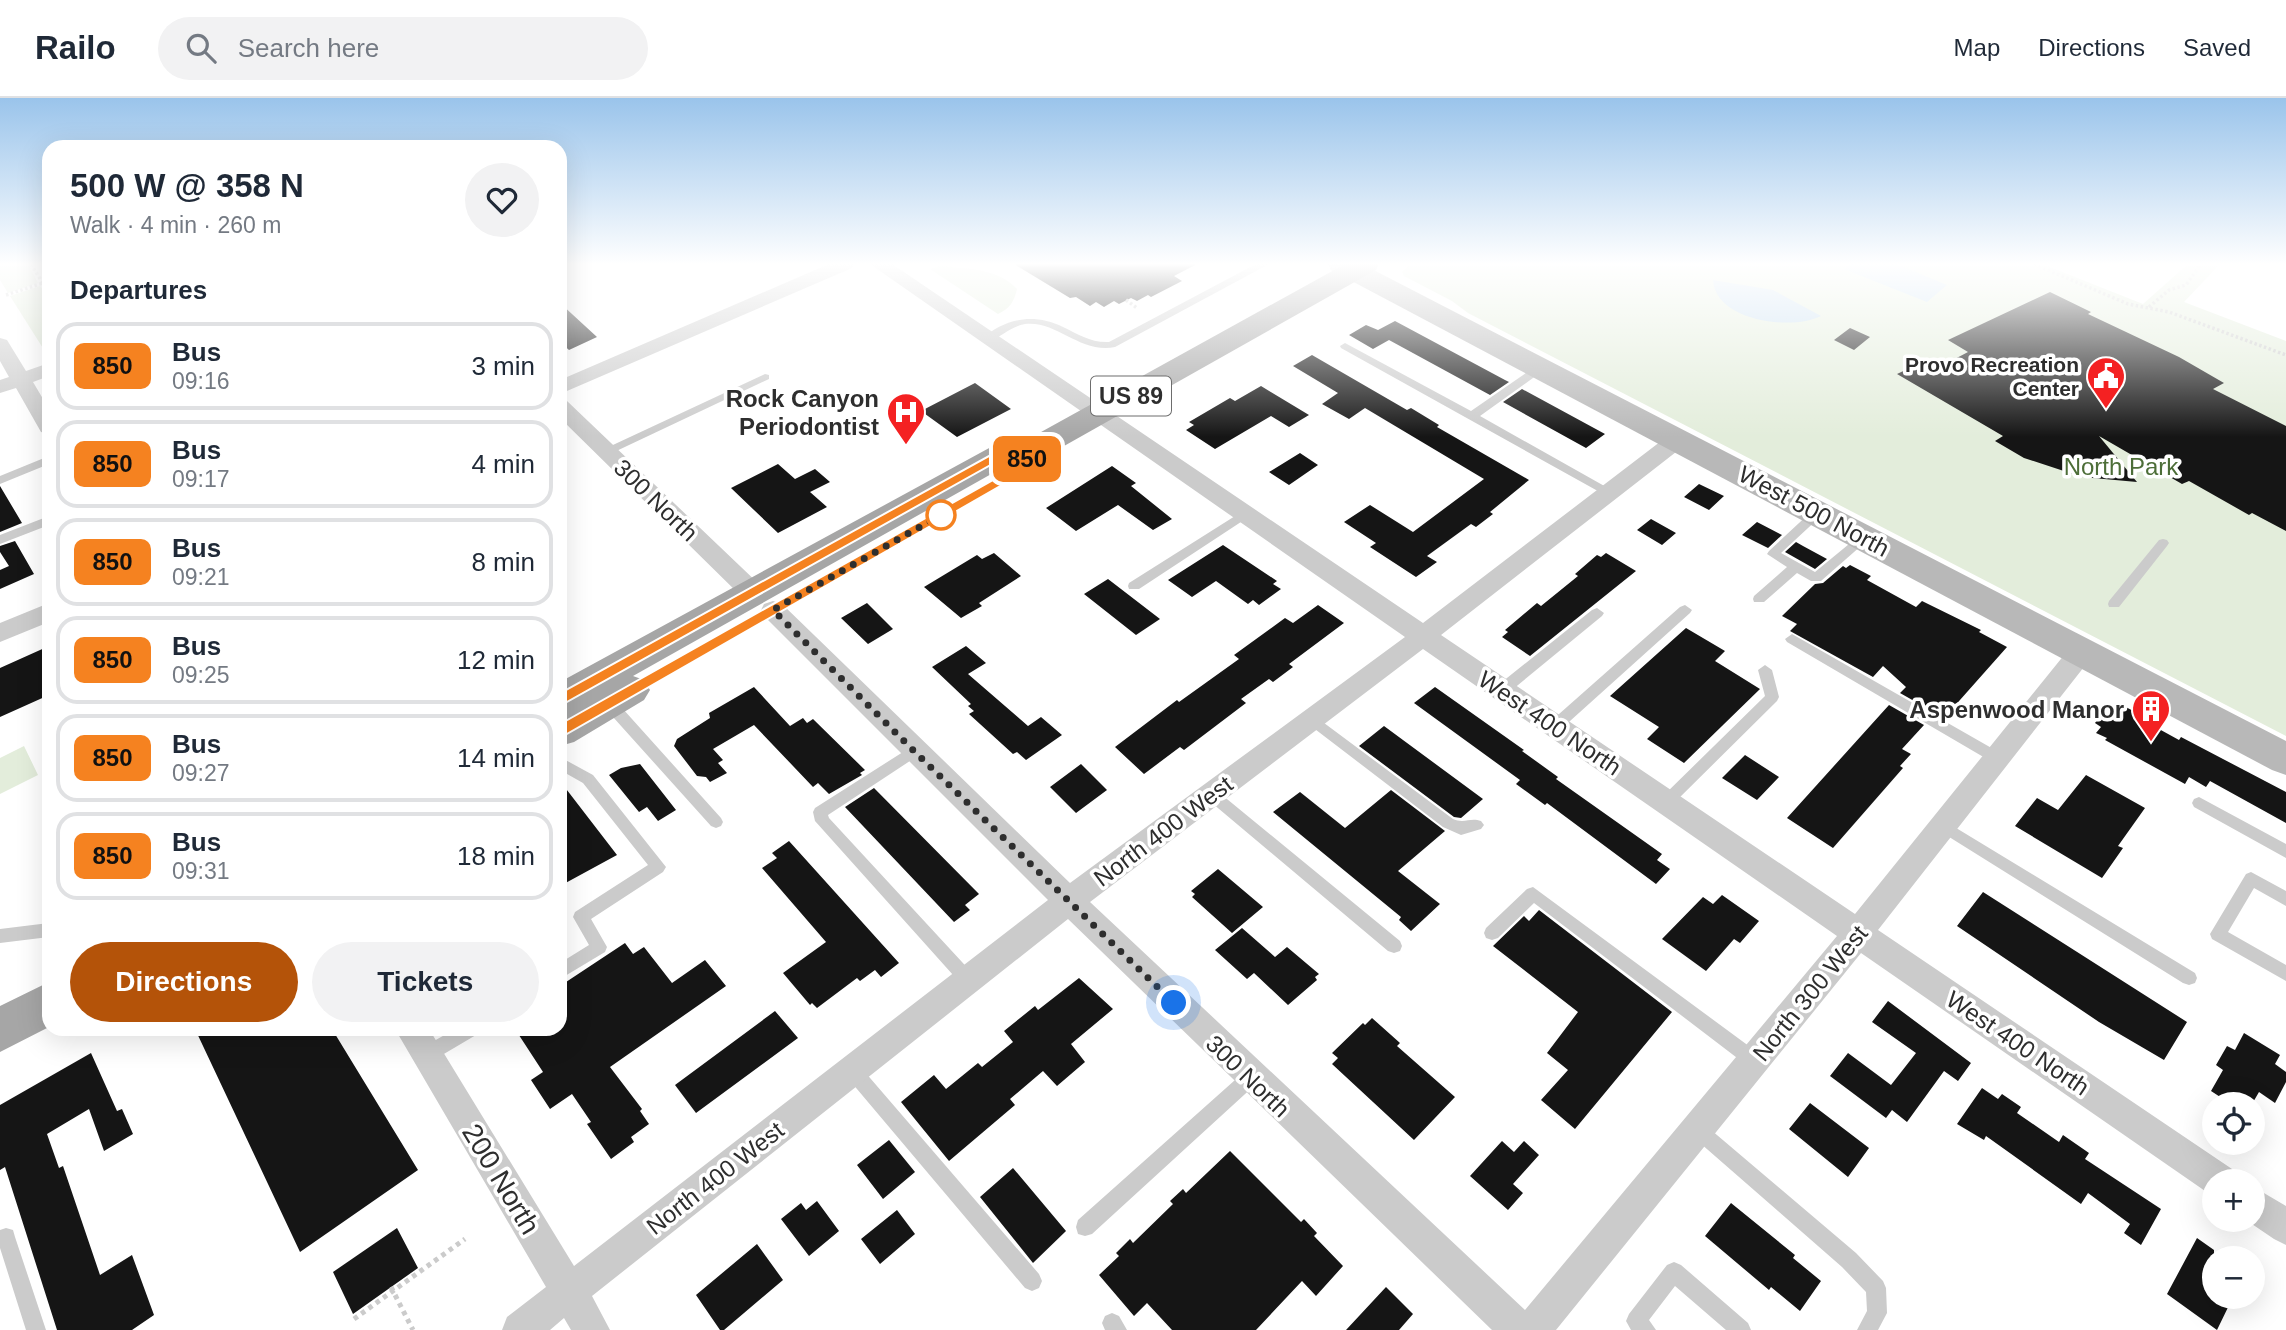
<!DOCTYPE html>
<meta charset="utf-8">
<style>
body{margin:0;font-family:Helvetica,sans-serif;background:#f2f2f3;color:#1f2937;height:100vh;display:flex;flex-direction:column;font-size:26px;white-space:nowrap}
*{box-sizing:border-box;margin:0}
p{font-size:23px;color:#747a83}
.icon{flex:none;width:38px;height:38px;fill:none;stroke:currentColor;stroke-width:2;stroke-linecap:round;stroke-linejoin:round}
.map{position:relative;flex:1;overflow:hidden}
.drawer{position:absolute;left:42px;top:42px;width:525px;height:896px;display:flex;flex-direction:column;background:#fff;border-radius:21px;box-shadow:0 7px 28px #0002}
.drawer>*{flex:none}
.badge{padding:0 14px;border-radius:10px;font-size:24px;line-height:46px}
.controls{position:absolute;left:2202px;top:994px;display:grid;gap:14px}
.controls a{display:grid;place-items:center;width:63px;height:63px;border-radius:50%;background:#fff;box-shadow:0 7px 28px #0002;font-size:35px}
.you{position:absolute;width:35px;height:35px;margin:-18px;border:5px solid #fff;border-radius:50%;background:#1a73e8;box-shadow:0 0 0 10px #1a73e833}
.map>.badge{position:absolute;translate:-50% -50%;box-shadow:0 0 0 4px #fff}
h2{padding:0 28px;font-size:26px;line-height:63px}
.round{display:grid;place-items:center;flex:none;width:74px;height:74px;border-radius:37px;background:#f2f2f3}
.head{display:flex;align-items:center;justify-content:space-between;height:119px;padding:0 28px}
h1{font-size:33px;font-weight:700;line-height:52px}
.action{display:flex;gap:14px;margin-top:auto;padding:14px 28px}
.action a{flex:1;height:80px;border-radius:42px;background:#b45309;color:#fff;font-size:28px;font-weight:700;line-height:80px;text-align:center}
.action a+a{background:#f2f2f3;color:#1f2937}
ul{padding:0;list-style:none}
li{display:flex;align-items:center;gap:21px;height:88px;margin:0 14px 10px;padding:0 14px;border:4px solid #e0e1e3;border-radius:21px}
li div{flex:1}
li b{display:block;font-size:26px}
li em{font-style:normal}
li .badge{min-width:77px;font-weight:700;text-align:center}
header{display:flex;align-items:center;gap:42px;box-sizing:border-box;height:98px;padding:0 35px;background:#fff;border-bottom:2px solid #e0e1e3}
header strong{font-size:33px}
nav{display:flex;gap:38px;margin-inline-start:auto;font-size:24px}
.search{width:490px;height:63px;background:#f2f2f3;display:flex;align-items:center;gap:18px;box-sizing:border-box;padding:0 24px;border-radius:38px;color:#747a83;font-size:26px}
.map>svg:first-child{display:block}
</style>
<header>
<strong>Railo</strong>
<div class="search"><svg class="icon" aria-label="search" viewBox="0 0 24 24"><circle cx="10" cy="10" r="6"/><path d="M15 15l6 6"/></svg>Search here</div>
<nav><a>Map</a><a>Directions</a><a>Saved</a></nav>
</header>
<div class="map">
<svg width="2286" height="1232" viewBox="0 0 2286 1232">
<rect width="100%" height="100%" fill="#fff"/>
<path fill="#e3eddb" d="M0,166h28l10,19 -30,10 -8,-13z
M1410,166h632l101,40 45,-40h32l-36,38 102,39v395l-818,-423 -16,-12 -48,-25 -2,-4z
M941,168c28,3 56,2 76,23 -3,13 -7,19 -19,25l-68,-45z
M40,188l9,11v55l-3,1 -36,-57z
M24,648l14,29 -38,19v-36z"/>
<path fill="#c5dcef" d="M1850,166h46l51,21 -20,17 -83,-33z
M1713,182l60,10 48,26c-29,15 -106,5 -108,-36z"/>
<path fill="#151515" d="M1014,166h183l-23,12 8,5 -31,16 -3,-2 -11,6 -6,-3 -12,6 -5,-3 -10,6 -8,-5 -6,4 -14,-9 -6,1z
M2050,194l41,20 -3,2 91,43 45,26 -11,6 73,37v105l-34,-18 -3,2 -60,-34 -7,3 -83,-48 38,46 -55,-5 -58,-19 -29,-17 8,-5 -106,-62 21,-10 14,7 36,-19 -20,-12z
M560,205l37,34 -28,13 -9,-8z
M1395,223l110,59 4,2 -19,13 -101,-55 -16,9 -24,-14 17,-10 12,5z
M1850,230l20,9 -16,13 -20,-10z
M1312,257l95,55 4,-2 28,17 -2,2 92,53 -39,32 3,2 -17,13 -5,-3 -44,32 10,6 -21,15 -46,-30 6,-4 -32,-21 26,-17 43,27 71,-53 -119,-71 -16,11 -27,-15 16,-11 -45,-27z
M975,285l36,26 -54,28 -36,-26z
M1261,288l48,29 -20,12 -18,-11 -56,33 -29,-19 8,-5 -5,-3 41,-24 5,3z
M1522,291l83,45 -19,14 -83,-46z
M1300,355l18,12 -29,20 -20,-13z
M778,366l17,15 20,-10 15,13 -20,10 17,15 -49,26 -47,-45z
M1112,368l24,17 -5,3 41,33 -19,11 -35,-25 -42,26 -30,-23z
M1699,386l25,12 -15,14 -25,-13z
M0,388l22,37 -22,9z
M1651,421l25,14 -14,12 -25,-15z
M1757,424l25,13 -14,13 -26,-13z
M15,443l19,33 -34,15v-19l9,-4 -9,-14v-6z
M1796,444l7,4 24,13 -12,10 -30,-17z
M1223,447l54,36 -4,3 8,5 -22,16 -6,-5 -5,4 -32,-23 -24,16 -24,-17z
M994,455l27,23 -42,27 3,3 -21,12 -37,-31 53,-32 5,4z
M1606,455l30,18 -106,85 -28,-19 6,-5 -3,-2 32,-27 4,3 37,-30 -3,-2 22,-19 4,2z
M1850,467l21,11 -4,4 49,27 6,-6 59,29 -2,2 28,15 -63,71 -44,-25 6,-6 -23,-21 -10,11 -83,-46 7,-7 -15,-8 33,-32 8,-1 20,-17 3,2z
M1108,481l52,40 -24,16 -52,-41z
M867,505l26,26 -25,15 -27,-26z
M1318,507l26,18 -55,41 4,3 -20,15 -4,-3 -28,20 5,4 -62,47 -4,-3 -36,27 -29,-27 62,-47 2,2 60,-43 -5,-4 51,-37 8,5z
M1686,530l39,23 -10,10 45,28 -76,74 -37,-24 12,-12 -49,-31z
M49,548v49l-49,22v-49z
M966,548l20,17 -18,11 60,52 13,-9 21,18 -36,25 -9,-8 -4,2 -44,-40 5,-3 -6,-5 3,-2 -39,-37z
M754,589l36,39 13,-8 4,5 6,-4 52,51 -5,3 2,2 -33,19 -11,-11 -5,4 -59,-62 -41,24 10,11 -5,3 9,10 -17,9 -4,-5 -9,-1 -23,-30 3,-7 33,-21 -1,-5z
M1435,589l89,63 -2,1 36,26 -2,2 106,75 -5,6 13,9 -14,15 -109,-81 -2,2 -29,-21 4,-4 -106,-77z
M2120,606l21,11 -2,3 40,22 2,-3 105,55v31l-76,-42 -4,6 -17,-10 -4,7 -80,-44 2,-2 -11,-5 5,-6 -6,-4 10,-14 8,4z
M1889,607l35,20 -22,24 9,5 -11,12 3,2 -70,80 -46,-30z
M1384,628l99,73 -22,19 -7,-1 -95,-71z
M1745,657l34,22 -22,23 -35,-22z
M640,666l36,46 -18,11 -11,-14 -8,5 -30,-37 12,-7z
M1081,666l26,26 -31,23 -26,-26z
M2086,677l59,33 -27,38 5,2 -21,30 -87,-52 22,-28 21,12z
M560,683l57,74 -57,31z
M874,690l105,106 -14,11 5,5 -16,12 -109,-115z
M1391,692l54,41 -47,40 42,33 -29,27 -12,-11 2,-3 -128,-105 27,-20 45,36z
M789,743l110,122 -18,14 -6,-7 -15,11 -3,-3 -40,30 -5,-5 -2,2 -27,-32 43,-31 -64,-74 15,-10 -5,-5z
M1218,771l45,38 -31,26 -40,-36 3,-3 -4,-3z
M1983,794l204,130 -23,38 -65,-38 -142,-96z
M1722,797l37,26 -19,22 -6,-4 -28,32 -44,-32 41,-42 10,7z
M1539,812l133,102 -97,117 -34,-29 27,-30 -21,-17 31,-41 -85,-66 31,-30 5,5z
M1242,830l33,29 12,-10 32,27 -4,3 2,3 -29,25 -34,-32 -7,6 -32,-29z
M625,845l8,11 11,-7 28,36 33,-23 21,26 -116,81 32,42 -2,2 9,13 -18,13 3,5 -23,17 -24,-35 4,-2 -19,-28 -22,15 -19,-29 12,-8 -28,-43h45v-43z
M1079,880l34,31 -42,35 14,18 -28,24 -14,-15 -33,28 5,6 -66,56 -48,-59 33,-27 12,14 32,-26 4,4 31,-25 -9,-11 31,-25 3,4z
M1888,903l83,62 -13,18 -14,-10 -37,51 -15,-12 -6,8 -56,-42 18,-23 43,32 25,-32 -44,-31z
M775,913l23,27 -102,75 -21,-28z
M1372,920l28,25 -3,3 58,51 -41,43 -82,-76 6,-6 -6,-5 31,-30 2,2z
M195,931h137l86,141 -118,82z
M2244,935l36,22 -5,9 11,8v10l-11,21 -16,-11 -7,12h-21l-20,-13 12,-21 -7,-5 11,-19 8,4z
M91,955l26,58 5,-2 11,25 -29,17 -15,-42 -42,25 12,34 4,-2 37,109 32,-20 22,60 -22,15h-75l-52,-163 -5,3v-65z
M1982,990l16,11 4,-5 19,13 -4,6 42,29 4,-7 26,18 -4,6 76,50 -20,36 -17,-12 6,-9 -42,-31 -7,11 -95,-68 -2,4 -27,-16z
M1810,1005l59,45 -21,29 -59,-48z
M889,1042l26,32 -32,27 -26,-34z
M1502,1043l12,11 10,-11 15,14 -26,29 10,9 -15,17 -38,-34z
M1230,1053l71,71 3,-3 13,14 -3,3 29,30 -27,30 -14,-15 -46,49h-84l-25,-27 -13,13 -35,-41 20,-19 -3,-3 14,-14 3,4 40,-39 -3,-3 13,-12 3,4z
M1013,1070l53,63 -33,32 -53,-66z
M817,1103l22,30 -30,25 -28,-37 20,-16 5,7z
M1731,1105l64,52 -2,3 28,23 -21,30 -29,-24 -2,3 -64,-54z
M897,1112l18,24 -35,30 -19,-25z
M397,1130l21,40 -65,46 -20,-42z
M2197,1140l17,12v47h19l-16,33 -50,-36z
M757,1146l26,36 -59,50h-4l-24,-35z
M1386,1189l27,27 -14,16h-53z"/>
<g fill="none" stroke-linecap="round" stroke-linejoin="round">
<path stroke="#cbcbcb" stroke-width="3.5" stroke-dasharray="2.5 2.5" stroke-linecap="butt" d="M31,166l18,29
M2034,166l94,40 41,8 117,43
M6,197l43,-14
M1126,202l11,8
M2149,209l20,-17 17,-5 15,-21"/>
<path stroke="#cbcbcb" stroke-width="5" stroke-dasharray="4.5 4.5" stroke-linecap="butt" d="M391,1189l22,43
M354,1221l111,-80"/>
<path fill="#cbcbcb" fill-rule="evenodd" d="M1256,166h13l-154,83c-35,7 -58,-27 -90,-23 -12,2 -24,12 -34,17l-4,1 -5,-3c23,-21 52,-26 81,-12 15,7 28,16 46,15z
M1345,245l126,68 65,-45h8v4l-64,46 135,76 -2,3h-8l-264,-147 -1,-2z
M765,276l4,1v4l-159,75 -4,1 -6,-4z
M49,358v8l-49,20v-8z
M1817,411l4,1 2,3 -2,3 -40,37 34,19 45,-37h8l2,3 -49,43h-10l-14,-8 -33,29h-10l-1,-3 1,-3 33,-29 -20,-13 2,-3 44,-41z
M1243,413l6,4 -2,3 -108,71h-10l-1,-3 1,-3z
M49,418v9l-49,19v-9z
M2163,441l4,1 2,3 -2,3 -48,61h-10l-1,-3 1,-3 50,-61z
M1685,507l7,5 -2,3 -130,117h-10l-2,-4 2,-4 130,-115z
M1597,510l7,5 -2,3 -95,78h-10l-2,-4 2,-4 95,-76z
M1792,536l210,120 2,4 -2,4h-10l-205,-120 -2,-3z
M1765,567l7,5 7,27 -2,4 -106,105 -5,2 -5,-2 -2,-4 2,-4 104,-102 -7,-26z
M609,600l5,1 107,119 2,4 -2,4 -5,2 -5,-2 -107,-119 -2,-4 2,-4z
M1312,616l141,105c12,5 17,-2 28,2l3,4 -3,4 -20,6 -18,-8 -136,-104 -2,-4 2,-4z
M914,647l5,2 2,4 -2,4 -91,60 1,3 145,157 2,5 -2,5 -6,2 -6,-2 -147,-164 -2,-9 2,-4z
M560,659l33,18 73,92 -3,5 -72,47 16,28 -2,5 -45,27v-16l29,-18 -16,-28 2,-5 73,-47 -65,-82 -23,-13z
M1211,690l5,2 184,151 2,5 -2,5 -6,2 -6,-2 -182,-153 -2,-4 2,-4z
M2199,699l87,47v14l-92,-51 -2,-4 2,-4z
M1943,722l252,153 2,5 -2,5 -6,2 -6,-2 -245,-153 -3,-4 3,-4z
M2251,774l35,19v15l-32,-18 -26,44 58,33v16l-74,-42 -2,-5 36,-60z
M1533,789l228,168 3,6 -3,6 -6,2 -6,-2 -215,-164 -36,35 -6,2 -6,-2 -2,-5 2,-5 41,-39z
M49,825v14l-49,6v-14z
M455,931h23l-2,6 -44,26 -6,2 -6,-2 -3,-6 3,-6z
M852,964l6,2 181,210 3,7 -3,7 -7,3 -7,-3 -179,-212 -3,-6 3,-6z
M1250,972l6,2 3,6 -3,6 -164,150 -7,2 -7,-2 -2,-7 2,-7 166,-148z
M1698,1023l6,3 152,129 27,28 3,7 1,25 -9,17h-21l10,-19 -1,-19 -24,-25 -150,-131 -3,-6 3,-6z
M6,1130l7,2 2,7 31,93h-20l-26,-82v-18z
M1674,1164l7,3 67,58 3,7h-25l-51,-44 -26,34 7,10h-25l-5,-9 3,-7 38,-49z
M1112,1215l7,3 8,14h-22l-3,-7 3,-7z"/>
<path fill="#cbcbcb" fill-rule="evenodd" d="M829,166h25l-2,4 -292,126v-14z
M870,166h22l531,359 246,-188h16l3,5 -3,5 -244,190 414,279 218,-270 9,-2 9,2 4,7 -4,7 -213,272 354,239 5,12h-23v15l-6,-3 -347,-240 -305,377h-64l-424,-411 -476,377 18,34h-39l-7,-12 -14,12h-48l5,-13 39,-30 -151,-258h34l145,237 474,-366 -284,-284 -3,-6 3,-6 9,-3 9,3 288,279 335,-246zM1423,551l414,287 -312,374 -435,-408z
M0,240l7,2 19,31 23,-8v13l-16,6 16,27v25l-8,-2 -25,-44 -16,5v-13l9,-3 -9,-16z
M560,302l7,1 195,186 3,6 -3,6 -9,3 -9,-3 -184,-181z
M49,505v19l-49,20v-19z
M2252,1088l34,20v39l-12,-6 -28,-19h6z"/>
<path fill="#b8b8b8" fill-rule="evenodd" d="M1328,166h34l924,477v34l-14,-5 -941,-500z"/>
<path fill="#a6a6a6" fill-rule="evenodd" d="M1345,166h34l-3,6 -335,189 -32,5 -376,212 11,4 6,10 -6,10 -70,42 -14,4v-64l431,-235 32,-5z
M49,884v45l-49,25v-46z"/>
</g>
<linearGradient id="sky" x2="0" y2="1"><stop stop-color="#9ac4eb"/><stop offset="0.49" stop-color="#fff"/><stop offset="1" stop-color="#fff" stop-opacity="0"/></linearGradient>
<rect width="2286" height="339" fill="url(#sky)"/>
<path fill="#f58220" stroke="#fff" stroke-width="2" d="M1030,350l6,4 -11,20 -460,263h-10v-8l461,-260 6,-11 -17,1 -440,246h-10v-7l443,-245z"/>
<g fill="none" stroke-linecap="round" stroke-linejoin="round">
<path stroke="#2e2e2e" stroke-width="7" stroke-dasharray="0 12.6" d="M941,417l-168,95 141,141 260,252"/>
</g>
<defs>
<symbol id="civic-pin" viewBox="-11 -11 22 30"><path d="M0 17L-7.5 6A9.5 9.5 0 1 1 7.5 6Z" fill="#f42122" stroke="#fff"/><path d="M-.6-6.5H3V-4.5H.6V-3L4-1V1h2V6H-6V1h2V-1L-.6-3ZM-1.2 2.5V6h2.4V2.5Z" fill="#fff"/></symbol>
<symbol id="hospital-pin" viewBox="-11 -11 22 30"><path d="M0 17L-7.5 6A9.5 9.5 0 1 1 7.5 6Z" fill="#f42122" stroke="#fff"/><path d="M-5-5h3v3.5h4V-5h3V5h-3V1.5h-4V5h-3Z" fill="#fff"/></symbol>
<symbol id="building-pin" viewBox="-11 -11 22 30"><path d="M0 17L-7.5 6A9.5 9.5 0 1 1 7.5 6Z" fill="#f42122" stroke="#fff"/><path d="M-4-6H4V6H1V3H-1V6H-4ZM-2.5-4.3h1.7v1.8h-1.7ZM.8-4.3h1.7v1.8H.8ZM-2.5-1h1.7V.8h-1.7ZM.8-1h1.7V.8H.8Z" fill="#fff"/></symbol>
</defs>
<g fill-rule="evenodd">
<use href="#civic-pin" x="2084" y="256" width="44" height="60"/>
<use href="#hospital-pin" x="884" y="292" width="44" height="60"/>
<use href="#building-pin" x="2129" y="589" width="44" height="60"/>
</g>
<circle fill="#fff" stroke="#f58220" stroke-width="3.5" cx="941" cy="417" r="14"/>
<g text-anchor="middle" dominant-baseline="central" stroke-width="7" stroke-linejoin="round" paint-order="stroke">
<g font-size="21" font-weight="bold" fill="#2e2e2e" stroke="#fff" text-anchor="end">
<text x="2079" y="266">Provo Recreation<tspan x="2079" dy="24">Center</tspan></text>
</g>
<rect fill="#fff" stroke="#6d6d6d" stroke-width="2" x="1091" y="278.5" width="80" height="39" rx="5"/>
<g font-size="23" font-weight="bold" fill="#2e2e2e">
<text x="1131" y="298">US 89</text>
</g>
<g font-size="24" font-weight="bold" fill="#2e2e2e" stroke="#fff" text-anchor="end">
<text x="879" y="300">Rock Canyon<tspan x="879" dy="28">Periodontist</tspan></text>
<text x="2124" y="611">Aspenwood Manor</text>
</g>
<g font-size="24" fill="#4d6e38" stroke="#fff">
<text x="2121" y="368">North Park</text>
</g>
<g font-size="24" fill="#2e2e2e" stroke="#fff">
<text transform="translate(656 402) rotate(44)">300 North</text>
<text transform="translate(1814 413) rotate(28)">West 500 North</text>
<text transform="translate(1550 625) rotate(34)">West 400 North</text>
<text transform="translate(1163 733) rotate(-37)">North 400 West</text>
<text transform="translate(1810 895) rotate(-51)">North 300 West</text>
<text transform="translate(2018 945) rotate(34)">West 400 North</text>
<text transform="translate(1248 978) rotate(44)">300 North</text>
<text transform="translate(715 1080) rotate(-38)">North 400 West</text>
</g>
<g font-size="28" fill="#2e2e2e" stroke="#fff">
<text transform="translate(501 1081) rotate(59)">200 North</text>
</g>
</g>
</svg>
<div class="controls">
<a><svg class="icon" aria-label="locate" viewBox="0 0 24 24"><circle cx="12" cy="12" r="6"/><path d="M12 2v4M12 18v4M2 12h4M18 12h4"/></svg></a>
<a>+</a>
<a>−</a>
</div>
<div class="you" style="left:1174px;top:905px"></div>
<b class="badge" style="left:1027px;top:361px;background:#f58220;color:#111">850</b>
<section class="drawer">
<div class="head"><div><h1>500 W @ 358 N</h1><p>Walk · 4 min · 260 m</p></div><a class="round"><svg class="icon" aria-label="heart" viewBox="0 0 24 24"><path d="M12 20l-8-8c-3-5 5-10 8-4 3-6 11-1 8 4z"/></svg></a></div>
<h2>Departures</h2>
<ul>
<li><span class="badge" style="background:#f58220;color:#111">850</span><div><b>Bus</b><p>09:16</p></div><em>3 min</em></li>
<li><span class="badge" style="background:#f58220;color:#111">850</span><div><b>Bus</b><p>09:17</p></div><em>4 min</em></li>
<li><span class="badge" style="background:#f58220;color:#111">850</span><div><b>Bus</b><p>09:21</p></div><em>8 min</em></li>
<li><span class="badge" style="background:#f58220;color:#111">850</span><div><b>Bus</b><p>09:25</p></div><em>12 min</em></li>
<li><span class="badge" style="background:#f58220;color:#111">850</span><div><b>Bus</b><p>09:27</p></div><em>14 min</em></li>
<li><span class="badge" style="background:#f58220;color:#111">850</span><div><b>Bus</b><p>09:31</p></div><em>18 min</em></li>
</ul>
<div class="action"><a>Directions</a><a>Tickets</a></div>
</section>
</div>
